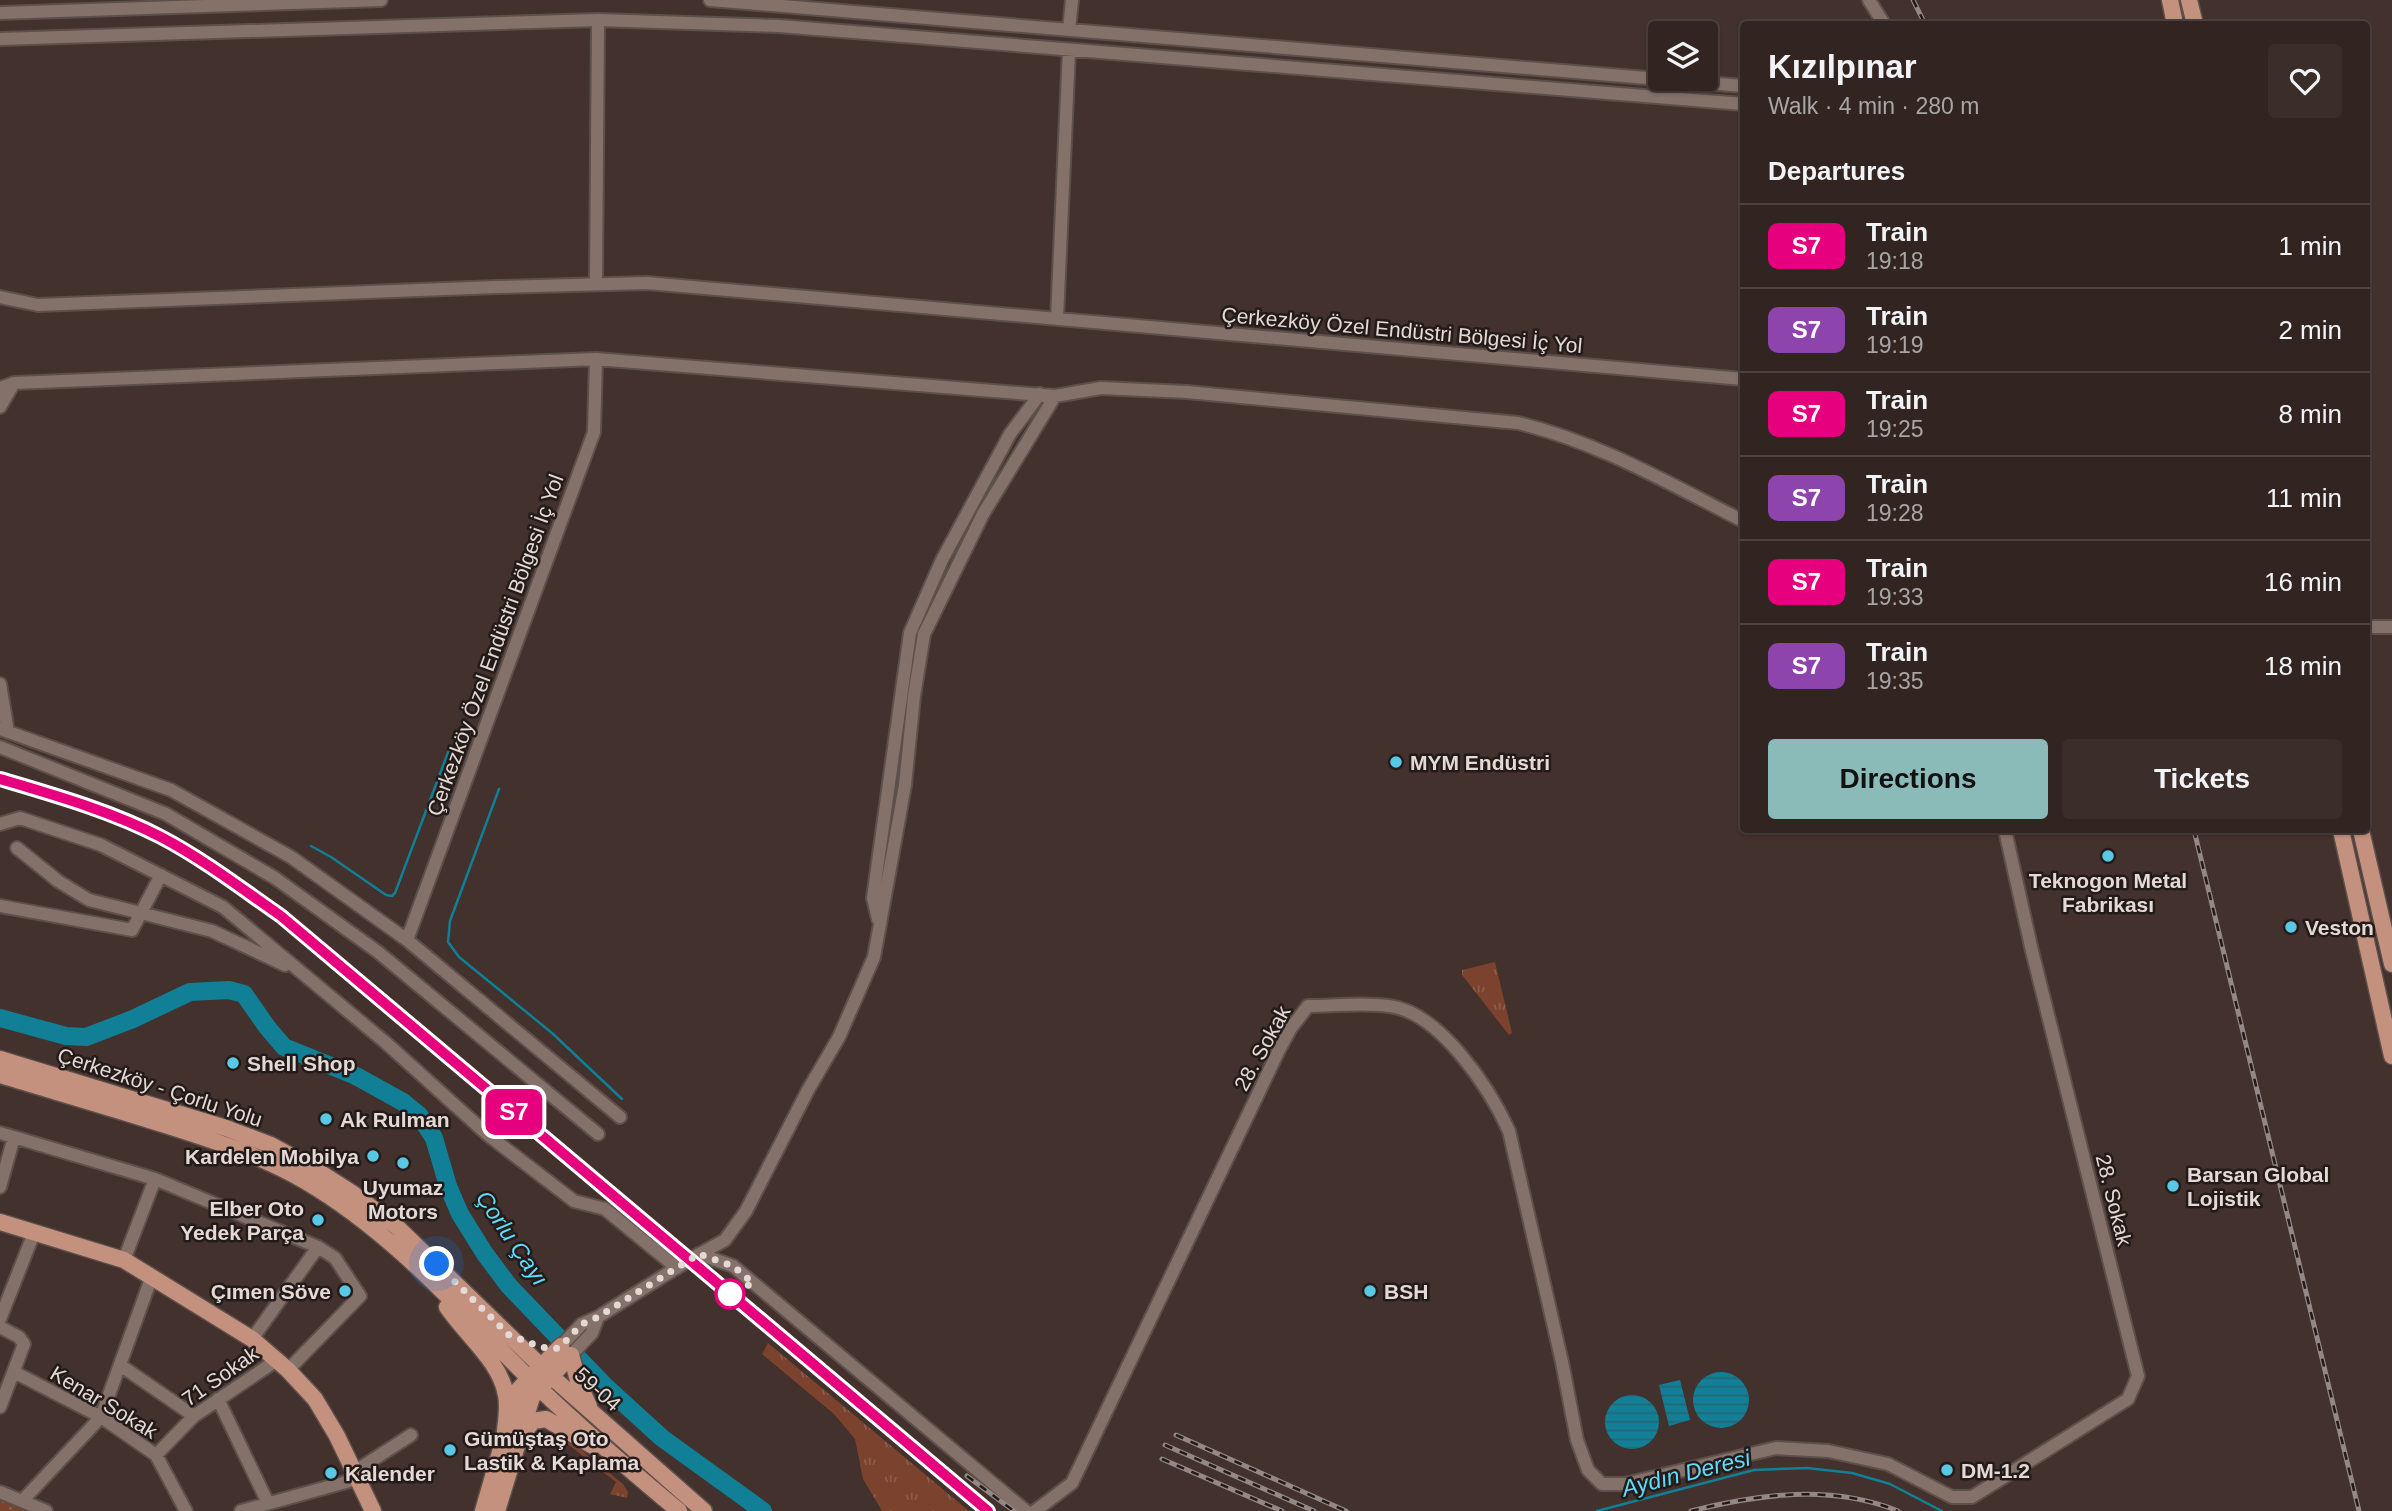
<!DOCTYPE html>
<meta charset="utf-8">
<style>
body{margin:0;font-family:Helvetica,sans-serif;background:#3a2d2a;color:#f1f3f6;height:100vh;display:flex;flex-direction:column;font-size:26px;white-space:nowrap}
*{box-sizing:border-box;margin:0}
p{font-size:23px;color:#a8a5a5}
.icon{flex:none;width:38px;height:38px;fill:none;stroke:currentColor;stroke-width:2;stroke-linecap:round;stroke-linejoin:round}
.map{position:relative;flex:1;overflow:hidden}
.panel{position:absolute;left:1740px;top:21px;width:630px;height:812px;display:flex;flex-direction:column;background:#322521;border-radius:7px;box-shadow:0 2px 5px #0004,0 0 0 2px #4d423f}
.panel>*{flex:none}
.badge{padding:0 14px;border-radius:10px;font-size:24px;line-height:46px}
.buttons{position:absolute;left:1648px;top:21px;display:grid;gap:14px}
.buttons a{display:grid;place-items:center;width:70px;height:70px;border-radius:7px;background:#322521;box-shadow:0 2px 5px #0004,0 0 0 2px #4d423f;font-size:35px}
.you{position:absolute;width:35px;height:35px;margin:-18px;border:5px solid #fff;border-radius:50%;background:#1a73e8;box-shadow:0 0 0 10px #1a73e833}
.map>.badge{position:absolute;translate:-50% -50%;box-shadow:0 0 0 4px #fff}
h2{padding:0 28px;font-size:26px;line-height:63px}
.round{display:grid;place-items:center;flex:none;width:74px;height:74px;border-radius:7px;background:#3a2d2a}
.overview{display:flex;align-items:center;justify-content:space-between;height:119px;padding:0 28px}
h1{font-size:33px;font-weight:700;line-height:52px}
.primary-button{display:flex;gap:14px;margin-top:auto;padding:14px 28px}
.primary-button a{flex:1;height:80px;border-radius:7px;background:#8bbbb9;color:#111;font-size:28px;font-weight:700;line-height:80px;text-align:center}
.primary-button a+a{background:#3a2d2a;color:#f1f3f6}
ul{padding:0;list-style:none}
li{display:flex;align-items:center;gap:21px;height:84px;padding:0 28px;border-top:2px solid #4d423f}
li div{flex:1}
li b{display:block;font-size:26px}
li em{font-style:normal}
li .badge{min-width:77px;font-weight:700;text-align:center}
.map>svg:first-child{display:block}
</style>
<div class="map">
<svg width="2392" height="1511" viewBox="0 0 2392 1511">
<defs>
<pattern id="grass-tufts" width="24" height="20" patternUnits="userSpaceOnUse" patternTransform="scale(1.75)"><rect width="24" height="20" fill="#7b422d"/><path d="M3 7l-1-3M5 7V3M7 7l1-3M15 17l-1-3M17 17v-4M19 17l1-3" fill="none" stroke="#8e5d4b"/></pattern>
<pattern id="park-dots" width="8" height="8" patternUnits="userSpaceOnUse" patternTransform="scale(1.75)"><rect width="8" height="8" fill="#7b422d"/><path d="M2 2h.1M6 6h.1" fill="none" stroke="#8e5d4b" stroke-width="1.8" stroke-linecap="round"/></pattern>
<pattern id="water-rules" width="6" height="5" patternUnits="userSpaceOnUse" patternTransform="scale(1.75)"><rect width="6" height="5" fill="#117f96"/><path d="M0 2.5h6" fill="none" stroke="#256674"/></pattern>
</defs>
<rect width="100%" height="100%" fill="#42312c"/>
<path fill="url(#grass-tufts)" d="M1495,962l17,71 -3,2 -47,-60v-5z
M768,1343l201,168h-87l-19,-32 -8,-40 -21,-25 -72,-60z
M544,1420l79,64 5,8 -1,6 -17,-4 6,-12 -74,-58 -10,14 -7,-4z"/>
<path fill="url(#park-dots)" d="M0,1494l38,17h-38z"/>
<path fill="url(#water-rules)" d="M1693 1400a28 28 0 1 1 56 0a28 28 0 1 1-56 0Z
M1680,1380l10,40 -21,6 -10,-41z
M1605 1422a27 27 0 1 1 54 0a27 27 0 1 1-54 0Z"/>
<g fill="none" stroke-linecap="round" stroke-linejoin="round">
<path stroke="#117f96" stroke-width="2.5" d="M499,789l-49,132 -2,21 11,15 93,76 70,66
M311,846l20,11 55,38 6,1 3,-3 54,-143
M1597,1511l157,-41 53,-2 45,5 38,11 52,27"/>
<path stroke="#117f96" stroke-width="18" d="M0,1018l66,18 20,1 47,-18 57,-27 39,-2 15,4 23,33 17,20 72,29 47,26 16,13 15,23 14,48 12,28 25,40 24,32 97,101 56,51 101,73"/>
<defs>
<path id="minor" d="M710,0l1033,86
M1869,0l15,24
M0,13l381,-13
M1069,30l3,-30
M0,39l598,-19 181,6 964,78
M596,284l2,-264
M0,297l38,8 458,-18 151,-4 1096,96
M1057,319l12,-269
M0,388l14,-5 582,-24 459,37 46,-8 86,4 331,31c80,19 152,61 225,98
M0,407l14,-24
M2366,627h26
M0,684l8,48
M0,729l171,61 120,67 116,83 213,177
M0,747l166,67 109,64 103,74 220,182
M0,824l20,-6 81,27 122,62 162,135 103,93 86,66 31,8 72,59
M17,848l41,33 31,19 123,31 73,34
M0,906l132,24 29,-55
M878,919l-5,-21 37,-265 32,-73 68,-126 30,-40
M407,940l187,-508 2,-73
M0,1133l155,46 163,68 17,11 25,38 -72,74
M0,1187l14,-50
M699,1254l34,12 293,245
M124,1260l31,-81
M0,1319l34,-86
M0,1327l19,10 5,7 -24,63
M252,1339l66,-92
M561,1346l21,-22 16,-7 91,-57 36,-20 21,-29 62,-121 31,-53 35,-80 31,-172 9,-89 10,-62 59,-120 72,-118
M571,1355l21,-22 6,-16
M120,1365l74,51
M14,1372l87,45 55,38 30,56
M218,1399l50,104
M156,1455l38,-39 83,-56
M354,1472l57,-37
M0,1492l46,19
M23,1500l78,-83 51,-141
M241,1511l116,-32
M1035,1511l37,-28 207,-433 12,-22 17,-22c26,0 55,-4 81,0 51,6 101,83 120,125l53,231 15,78 11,30 14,14h23l151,-36 52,3 60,13 64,33h20l156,-98 10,-23 -106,-425 -27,-121"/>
<path id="major" d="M2170,0l5,24
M2189,0l6,24
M2341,830l51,226
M2361,830l31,134
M0,1059l226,69 45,17 42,23 39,25 44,33 156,151 152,134
M0,1075c56,17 112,33 168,51 47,15 94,30 137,55 91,53 160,135 234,207 45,43 92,83 140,123
M0,1222l124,38 128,79 36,31 27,29 22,37 36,75
M447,1307c19,28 53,54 59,88 3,15 -1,30 -2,45
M571,1355l8,29 10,22
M524,1433l9,-12 13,-2 47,27
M483,1511l35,-121 43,-44
M497,1511l35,-114 39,-42"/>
</defs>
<use href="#minor" stroke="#5d4f4a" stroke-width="16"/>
<use href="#major" stroke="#5d4f4a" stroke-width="19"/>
<use href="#minor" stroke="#84716a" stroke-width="12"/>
<use href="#major" stroke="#c5917f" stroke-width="16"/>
<defs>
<path id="rail" d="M1913,0l12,24
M0,779c54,16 111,32 161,58 42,22 81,52 120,79l707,595
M2194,830l165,681
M1176,1435l170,76
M1165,1445l149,66
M1162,1459l120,52
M967,1476l47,35
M1691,1511c68,-17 140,-27 207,0"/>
</defs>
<use href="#rail" stroke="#958783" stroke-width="5"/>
<use href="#rail" stroke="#231b19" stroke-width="2.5" stroke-dasharray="8" stroke-linecap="butt"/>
</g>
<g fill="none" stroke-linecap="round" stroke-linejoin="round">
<defs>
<path id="line" d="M0,779c54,16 111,32 161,58 42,22 81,52 120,79l707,595"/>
</defs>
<use href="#line" stroke="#fff" stroke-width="16"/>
<use href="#line" stroke="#e6007e" stroke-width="10"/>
<path stroke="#e4d9d5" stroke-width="7" stroke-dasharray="0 12.6" d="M437,1264l72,71 32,12 14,2 6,-3 21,-22 16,-7 101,-63 34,12 20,17 -23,11"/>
</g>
<g fill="#59c8e5" stroke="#231b19" stroke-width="2.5">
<circle cx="1396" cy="762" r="7"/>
<circle cx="2108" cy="856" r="7"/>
<circle cx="2291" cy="927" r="7"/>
<circle cx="233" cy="1063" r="7"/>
<circle cx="326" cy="1119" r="7"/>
<circle cx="373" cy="1156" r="7"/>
<circle cx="403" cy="1163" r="7"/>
<circle cx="2173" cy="1186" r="7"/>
<circle cx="318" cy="1220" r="7"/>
<circle cx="345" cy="1291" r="7"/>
<circle cx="1370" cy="1291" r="7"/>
<circle cx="450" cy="1450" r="7"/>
<circle cx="1947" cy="1470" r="7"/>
<circle cx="331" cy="1473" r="7"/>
</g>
<circle fill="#fff" stroke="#e6007e" stroke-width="3.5" cx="730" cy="1294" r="14"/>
<g text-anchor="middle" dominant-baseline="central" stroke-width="5" stroke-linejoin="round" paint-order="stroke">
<g font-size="21" fill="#e4d9d5" stroke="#231b19">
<text transform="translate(1402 330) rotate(5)">Çerkezköy Özel Endüstri Bölgesi İç Yol</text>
<text transform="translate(495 645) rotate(-70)">Çerkezköy Özel Endüstri Bölgesi İç Yol</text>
<text transform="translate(1262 1048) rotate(-61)">28. Sokak</text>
<text transform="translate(160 1087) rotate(18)">Çerkezköy - Çorlu Yolu</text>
<text transform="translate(2114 1200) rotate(76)">28. Sokak</text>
<text transform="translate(220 1376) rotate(-35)">71 Sokak</text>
<text transform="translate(598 1389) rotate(42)">59-04</text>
<text transform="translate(104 1402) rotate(31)">Kenar Sokak</text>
</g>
<g font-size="21" font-weight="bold" fill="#e4d9d5" stroke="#231b19" text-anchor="start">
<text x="1410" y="762">MYM Endüstri</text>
<text x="2108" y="880" text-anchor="middle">Teknogon Metal<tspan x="2108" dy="24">Fabrikası</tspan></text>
<text x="2305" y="927">Veston</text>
<text x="247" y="1063">Shell Shop</text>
<text x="340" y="1119">Ak Rulman</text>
<text x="359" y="1156" text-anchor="end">Kardelen Mobilya</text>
<text x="2187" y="1174">Barsan Global<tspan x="2187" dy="24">Lojistik</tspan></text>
<text x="403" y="1187" text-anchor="middle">Uyumaz<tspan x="403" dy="24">Motors</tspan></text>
<text x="304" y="1208" text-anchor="end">Elber Oto<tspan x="304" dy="24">Yedek Parça</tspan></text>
<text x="331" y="1291" text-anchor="end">Çımen Söve</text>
<text x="1384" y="1291">BSH</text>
<text x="464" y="1438">Gümüştaş Oto<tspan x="464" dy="24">Lastik &amp; Kaplama</tspan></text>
<text x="1961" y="1470">DM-1.2</text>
<text x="345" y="1473">Kalender</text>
</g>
<g font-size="23" font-style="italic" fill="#5edcfc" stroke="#231b19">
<text transform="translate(512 1238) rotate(56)">Çorlu Çayı</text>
<text transform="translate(1686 1473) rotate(-14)">Aydın Deresi</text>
</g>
</g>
</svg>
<div class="buttons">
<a><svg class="icon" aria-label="layers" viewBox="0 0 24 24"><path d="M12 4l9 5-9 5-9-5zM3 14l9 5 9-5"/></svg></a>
</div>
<div class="you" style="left:437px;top:1264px"></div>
<b class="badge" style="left:514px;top:1112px;background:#e6007e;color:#fff">S7</b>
<section class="panel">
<div class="overview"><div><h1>Kızılpınar</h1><p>Walk · 4 min · 280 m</p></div><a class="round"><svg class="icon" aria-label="heart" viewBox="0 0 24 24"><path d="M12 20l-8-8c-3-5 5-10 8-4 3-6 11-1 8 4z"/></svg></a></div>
<h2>Departures</h2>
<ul>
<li><span class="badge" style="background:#e6007e;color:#fff">S7</span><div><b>Train</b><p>19:18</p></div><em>1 min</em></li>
<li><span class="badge" style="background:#8e44ad;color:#fff">S7</span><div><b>Train</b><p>19:19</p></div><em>2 min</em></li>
<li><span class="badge" style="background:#e6007e;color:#fff">S7</span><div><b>Train</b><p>19:25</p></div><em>8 min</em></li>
<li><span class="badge" style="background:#8e44ad;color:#fff">S7</span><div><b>Train</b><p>19:28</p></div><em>11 min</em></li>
<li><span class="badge" style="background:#e6007e;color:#fff">S7</span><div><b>Train</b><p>19:33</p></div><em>16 min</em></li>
<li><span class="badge" style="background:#8e44ad;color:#fff">S7</span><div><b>Train</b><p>19:35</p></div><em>18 min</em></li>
</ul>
<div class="primary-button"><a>Directions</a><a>Tickets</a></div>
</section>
</div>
